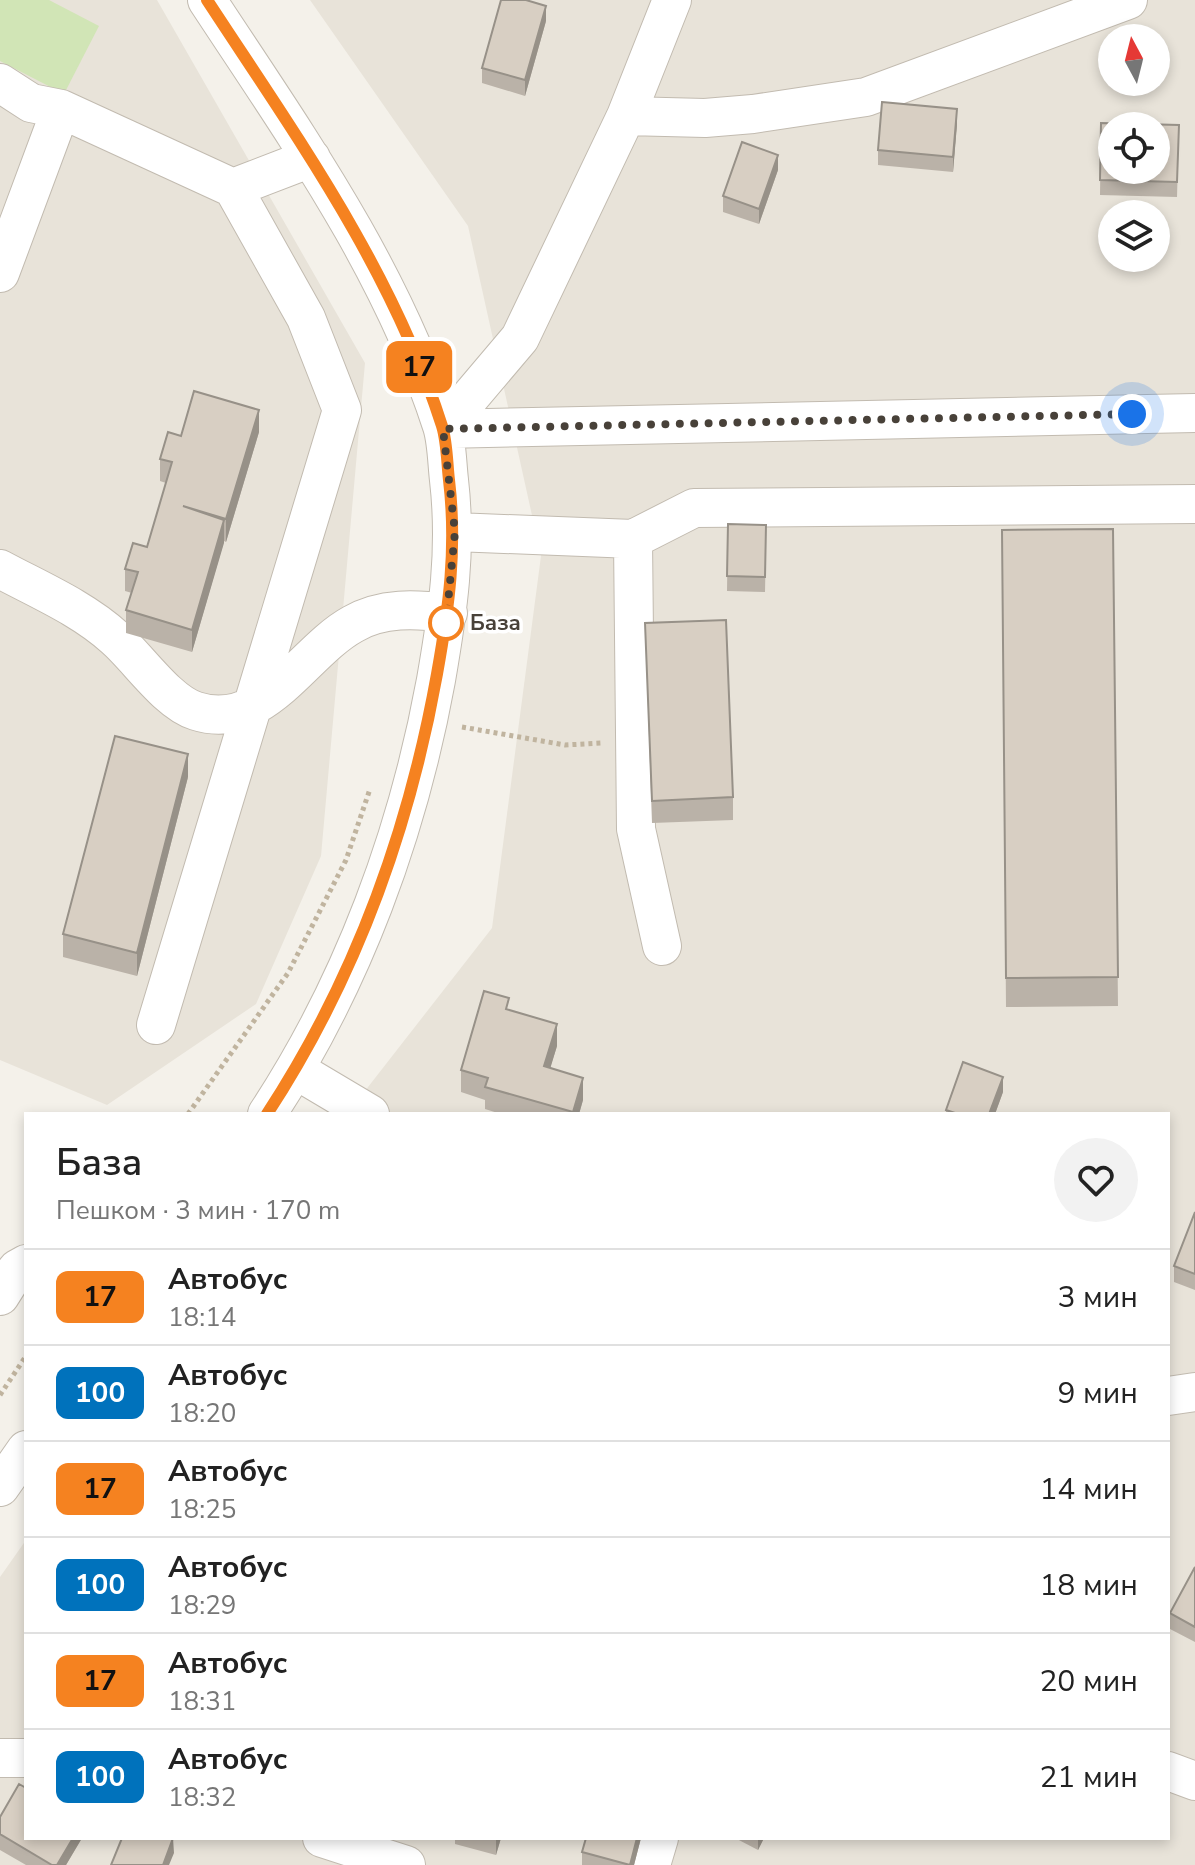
<!DOCTYPE html>
<html lang="ru">
<meta charset="utf-8">
<style>
body{margin:0;font-family:"Nunito Sans",sans-serif;background:#f2f2f2;color:#222;height:100vh;display:flex;flex-direction:column;font-size:30px;white-space:nowrap}
*{box-sizing:border-box;margin:0}
p{font-size:26px;color:#767676}
.icon{flex:none;width:44px;height:44px;fill:none;stroke:currentColor;stroke-width:2;stroke-linecap:round;stroke-linejoin:round}
.map{position:relative;flex:1;overflow:hidden}
.drawer{position:absolute;left:24px;top:1112px;width:1146px;height:728px;display:flex;flex-direction:column;background:#fff;border-radius:0px;box-shadow:0 4px 12px #0003}
.drawer>*{flex:none}
.badge{padding:0 16px;border-radius:12px;font-size:28px;line-height:52px}
.needle{width:52px;rotate:353deg}
.buttons{position:absolute;left:1098px;top:24px;display:grid;gap:16px}
.buttons a{display:grid;place-items:center;width:72px;height:72px;border-radius:50%;background:#fff;box-shadow:0 4px 12px #0003;font-size:40px}
.you{position:absolute;width:40px;height:40px;margin:-20px;border:6px solid #fff;border-radius:50%;background:#1a73e8;box-shadow:0 0 0 12px #1a73e833}
.map>.badge{position:absolute;translate:-50% -50%;box-shadow:0 0 0 4px #fff}
.round{display:grid;place-items:center;flex:none;width:84px;height:84px;border-radius:42px;background:#f2f2f2}
.head{display:flex;align-items:center;justify-content:space-between;height:136px;padding:0 32px}
h1{font-size:38px;font-weight:600;line-height:60px}
ul{padding:0;list-style:none}
li{display:flex;align-items:center;gap:24px;height:96px;padding:0 32px;border-top:2px solid #e0e0e0}
li div{flex:1}
li b{display:block;font-size:30px}
li em{font-style:normal}
li .badge{min-width:88px;font-weight:700;text-align:center}
.map>svg:first-child{display:block}
</style>
<div class="map">
<svg width="1195" height="1865" viewBox="0 0 1195 1865">
<rect width="100%" height="100%" fill="#f4f1ea"/>
<path fill="#e8e3d9" fill-rule="evenodd" d="M0,0h157l208,363 -44,493 -65,148 -149,101 -107,-45z
M310,0h885v1865h-1195v-288l26,-37v298h1142v-724h-821l145,-186 49,-372 -73,-330zM1112,38h44v44h-44zM1112,126h44v44h-44zM1112,214h44v44h-44z"/>
<path fill="#d1e5b6" d="M0,0h49l50,26 -35,68 -64,-33z"/>
<g fill="none" stroke-linecap="round" stroke-linejoin="round">
<defs>
<path id="minor" d="M207,0c90,137 184,268 235,426 5,16 5,37 7,54 8,70 -1,131 -13,200 -28,153 -83,303 -169,434
M0,83l31,20 30,6 172,79 78,-30
M626,116l79,2 48,-4 113,-17 262,-97
M0,273l61,-164
M443,429l752,-16
M443,429l77,-91 106,-222 46,-116
M455,532l178,7 3,290 26,117
M633,539l61,-31 501,-4
M0,569c39,21 82,39 115,69 23,20 52,64 81,73 68,22 106,-59 157,-87 29,-17 63,-15 95,-11
M156,1025l186,-615 -36,-92 -73,-130
M296,1070l74,44
M0,1296l17,-27 9,-5
M1168,1396l27,-4
M0,1487l26,-37
M0,1758h26
M1168,1771l27,10
M322,1838l84,27
M651,1865l8,-27"/>
</defs>
<use href="#minor" stroke="#c2bbb0" stroke-width="40"/>
<path stroke="#c0b49f" stroke-width="5" stroke-dasharray="4 4" stroke-linecap="butt" d="M462,727l103,18 37,-2
M188,1114l100,-141 58,-113 24,-71
M0,1395l26,-39"/>
<use href="#minor" stroke="#fff" stroke-width="38"/>
</g>
<path fill="#bab2a8" d="M546,21l-21,75 -43,-13v-15z
M1101,123l78,2 -2,72 -77,-2z
M957,124l-4,48 -75,-7v-15z
M778,170l-19,54 -36,-12v-16z
M259,432l-33,110 -2,-1 -32,111 -66,-19v-23l6,-17 -7,-2v-22l22,-22 19,-64 -6,-2v-22l21,-23z
M728,524l38,17 -1,51 -38,-1z
M1113,529l5,477 -112,1 -4,-477z
M645,623l88,174v23l-81,3z
M188,777l-51,199 -74,-19v-23z
M509,1010l48,36 -7,22 33,32 -4,14h-78l-16,-5v-9l-24,-8v-22z
M1003,1092l-8,22h-49v-4z
M1195,1212v78l-21,-8v-16z
M1195,1567v75l-25,-13v-16z
M0,1817l26,21h56l-16,27h-40l-26,-15z
M455,1838h46l-5,17 -41,-11z
M641,1838l-7,27h-52v-13z
M735,1838h29l-6,12z"/>
<path fill="#979188" d="M546,6v15l-21,75v-16z
M957,109v15l-4,48v-15z
M778,155v15l-19,54v-15z
M259,410v22l-33,110v-23z
M224,520v23l-32,109v-22z
M188,754v23l-51,199v-23z
M557,1024v22l-13,43v-23z
M1003,1077v15l-8,22h-6z
M583,1078v22l-4,14h-6z
M73,1838h9l-16,27h-9z
M173,1838l1,15 -5,12h-6z
M497,1838h4l-5,17v-15z
M637,1838h4l-7,27h-4z
M758,1838h6l-6,12z"/>
<path fill="#d8cfc3" stroke="#979188" stroke-width="2" fill-rule="evenodd" d="M501,0h25l20,6 -21,74 -43,-12z
M882,102l75,7 -4,48 -75,-7z
M1101,123l78,2 -2,57 -77,-2zM1112,126h44v44h-44z
M742,142l36,13 -19,54 -36,-13z
M194,391l65,19 -33,109 -43,-13 41,14 -32,110 -66,-20 12,-38 -13,-3 8,-26 14,4 25,-85 -12,-3 8,-27 13,4z
M728,524l38,1 -1,52 -38,-1z
M1113,529l5,448 -112,1 -4,-448z
M726,620l7,177 -81,4 -7,-178z
M115,736l73,18 -51,199 -74,-19z
M484,991l25,7 -3,11 51,15 -13,42 39,12 -10,34 -88,-25 3,-9 -27,-8z
M963,1062l40,15 -14,37h-31l-12,-4z
M1195,1212v62l-21,-8z
M1195,1567v60l-25,-14z
M19,1784l7,4v50h47l-16,27h-5l-52,-31v-17z
M122,1838h51l-10,27h-52z
M586,1838h51l-7,27 -48,-13z"/>
<g fill="none" stroke-linecap="round" stroke-linejoin="round">
<defs>
<path id="line" d="M207,0c89,136 185,269 235,426 5,16 5,37 7,54 8,68 0,127 -12,194 -28,156 -83,307 -170,440"/>
</defs>
<use href="#line" stroke="#fff" stroke-width="18"/>
<use href="#line" stroke="#f58220" stroke-width="12"/>
<path stroke="#484139" stroke-width="8" stroke-dasharray="0 14.4" d="M446,623l9,-91 -12,-103 689,-15"/>
</g>
<circle fill="#fff" stroke="#f58220" stroke-width="4" cx="446" cy="623" r="16"/>
<g text-anchor="middle" dominant-baseline="central" stroke-width="7" stroke-linejoin="round" paint-order="stroke">
<g font-size="22" font-weight="bold" fill="#484139" stroke="#fff" text-anchor="start">
<text x="470" y="623">База</text>
</g>
</g>
</svg>
<div class="buttons">
<a><svg class="needle" viewBox="-14 -14 28 28"><path d="M0-13l5 13h-10z" fill="#e53935"/><path d="M0 13l5-13h-10z" fill="#767676"/></svg></a>
<a><svg class="icon" aria-label="locate" viewBox="0 0 24 24"><circle cx="12" cy="12" r="6"/><path d="M12 2v4M12 18v4M2 12h4M18 12h4"/></svg></a>
<a><svg class="icon" aria-label="layers" viewBox="0 0 24 24"><path d="M12 4l9 5-9 5-9-5zM3 14l9 5 9-5"/></svg></a>
</div>
<div class="you" style="left:1132px;top:414px"></div>
<b class="badge" style="left:419px;top:367px;background:#f58220;color:#111">17</b>
<section class="drawer">
<div class="head"><div><h1>База</h1><p>Пешком · 3 мин · 170 m</p></div><a class="round"><svg class="icon" aria-label="heart" viewBox="0 0 24 24"><path d="M12 20l-8-8c-3-5 5-10 8-4 3-6 11-1 8 4z"/></svg></a></div>
<ul>
<li><span class="badge" style="background:#f58220;color:#111">17</span><div><b>Автобус</b><p>18:14</p></div><em>3 мин</em></li>
<li><span class="badge" style="background:#0072bc;color:#fff">100</span><div><b>Автобус</b><p>18:20</p></div><em>9 мин</em></li>
<li><span class="badge" style="background:#f58220;color:#111">17</span><div><b>Автобус</b><p>18:25</p></div><em>14 мин</em></li>
<li><span class="badge" style="background:#0072bc;color:#fff">100</span><div><b>Автобус</b><p>18:29</p></div><em>18 мин</em></li>
<li><span class="badge" style="background:#f58220;color:#111">17</span><div><b>Автобус</b><p>18:31</p></div><em>20 мин</em></li>
<li><span class="badge" style="background:#0072bc;color:#fff">100</span><div><b>Автобус</b><p>18:32</p></div><em>21 мин</em></li>
</ul>
</section>
</div>
